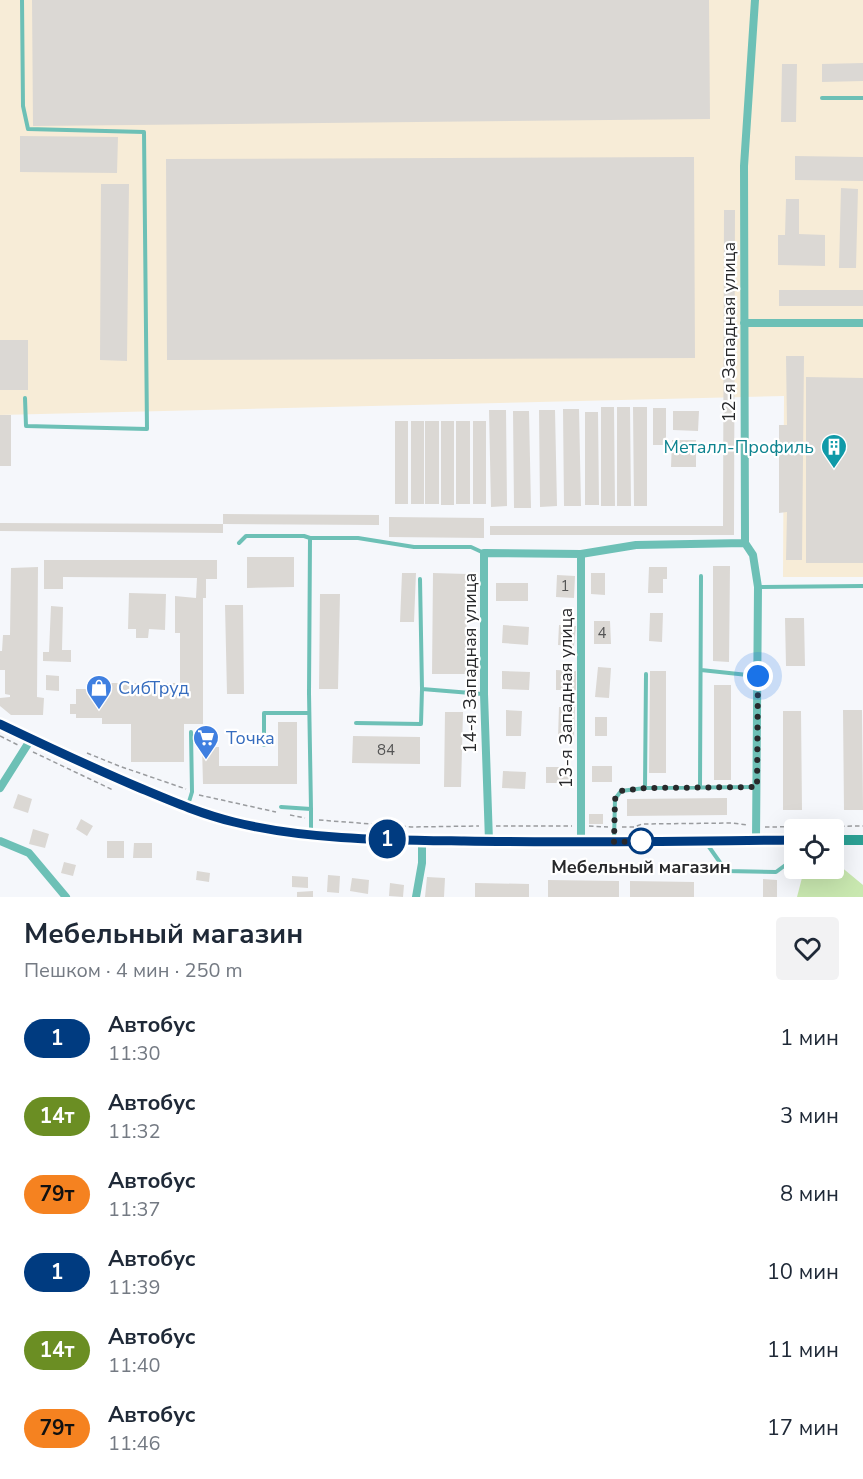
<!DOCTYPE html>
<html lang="ru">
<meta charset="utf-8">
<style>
body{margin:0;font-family:"Nunito Sans",sans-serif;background:#f2f2f3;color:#1f2937;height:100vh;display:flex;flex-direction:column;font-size:22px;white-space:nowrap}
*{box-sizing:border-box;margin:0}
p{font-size:20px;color:#747a83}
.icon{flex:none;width:33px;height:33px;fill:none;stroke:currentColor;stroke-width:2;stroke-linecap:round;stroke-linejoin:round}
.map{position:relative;height:897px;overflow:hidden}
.panel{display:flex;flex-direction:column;background:#fff;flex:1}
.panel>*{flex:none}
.badge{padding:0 12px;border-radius:20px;font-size:21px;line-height:39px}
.tools{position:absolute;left:784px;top:819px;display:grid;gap:12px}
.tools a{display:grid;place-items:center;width:60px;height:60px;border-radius:6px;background:#fff;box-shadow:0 6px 24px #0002;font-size:30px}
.you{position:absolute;width:30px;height:30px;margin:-15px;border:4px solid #fff;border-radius:50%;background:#1a73e8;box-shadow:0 0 0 9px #1a73e833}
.map>.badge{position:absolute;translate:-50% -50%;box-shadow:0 0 0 3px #fff}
.round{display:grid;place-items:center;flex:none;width:63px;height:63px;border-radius:6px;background:#f2f2f3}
.overview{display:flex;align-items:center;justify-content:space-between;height:102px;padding:0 24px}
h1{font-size:28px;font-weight:700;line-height:45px}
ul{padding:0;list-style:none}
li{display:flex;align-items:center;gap:18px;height:78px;padding:0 24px}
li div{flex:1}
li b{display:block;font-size:22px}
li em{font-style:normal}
li .badge{min-width:66px;font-weight:700;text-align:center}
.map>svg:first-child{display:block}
</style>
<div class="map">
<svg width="863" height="897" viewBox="0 0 863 897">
<rect width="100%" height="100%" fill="#f5f7fb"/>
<path fill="#f7ecd7" d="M0,0h863v577h-80l1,-181 -784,19z"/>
<path fill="#c9e8b0" d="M834,861l29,24v12h-66l7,-27 30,-2z"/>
<path fill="#dbd8d4" d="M32,0h677l1,119 -677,7z
M863,63v18l-41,1v-18z
M782,64h15l-1,58h-15z
M20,136l98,1 -1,36 -97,-1z
M795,156l68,1v24l-68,-1z
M694,157l1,201 -528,2 -1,-201z
M101,184h28l-2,177 -27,-1z
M841,188l17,1 -2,79h-17z
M786,199h13v35l26,1v31l-47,-1v-30h7z
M724,210h11l-1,325h-244v-9h233z
M779,290h84v16h-84z
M0,340h28v50h-28z
M786,356h18l-2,204h-16l1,-48 -8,1v-88h8z
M806,377l57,1v185h-57z
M601,407h13l1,99h-14z
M617,407h13l1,99h-14z
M633,407h14v99h-13z
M653,408h13v37h-13z
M563,409h16l2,97h-17z
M489,410h17l1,96 -16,1z
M539,410h16l2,96 -17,1z
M513,411h16l2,97h-17z
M673,411h26l-1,20 -25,-1z
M585,412h13l1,93h-14z
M0,415h11v51h-11z
M395,421h13v83h-13z
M411,421h13v83h-13z
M425,421h14v83h-14z
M441,421h13v84h-13z
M456,421h14v83h-14z
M473,421h13v83h-13z
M672,440h24v27h-25z
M223,514l156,1v10l-156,-1z
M389,517l95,1v20l-95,-1z
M0,523l223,1v9l-223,-2z
M247,557h47v30l-47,1z
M44,560h173v19h-11v19h-3v126h-19v38h-53v-38h-29v-6h-26v-4h-6v-10h6v-15h27v-6h77v-50h-5v-37l21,2 1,-20 -134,-1v12h-19z
M713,566h17l-1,96 -16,-1z
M38,567l-1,130 7,1 -1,17h-32l-11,-9v-8l10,-1v-2l-5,-1v-24h-5v-19h2l1,-16h7l1,-67z
M649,567h18v12h-4v14h-15z
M402,573h14l-2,49h-14z
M433,573l34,1 -1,100h-34z
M591,573h14v22l-14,-1z
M557,575l18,1 -1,22 -18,-1z
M496,583h32v18h-32z
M129,593l37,1 -1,36 -16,-1 -1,9h-12v-9h-8z
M320,594h20l-2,95h-19z
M225,605h18l1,89h-17z
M51,606l12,1 -1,43h9v12l-28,-1v-9h6z
M650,613h13l-1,29 -13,-1z
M785,618h19l1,48h-19z
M594,621h16l1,23h-17z
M503,625l26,2 -1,18 -26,-2z
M559,625l17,1 -2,20 -16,-1z
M598,667l13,1 -2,30 -14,-1z
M556,670l20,1v19h-20z
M502,671l28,1 -1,18 -27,-1z
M650,671h16v102h-17z
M46,675l13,1v15l-13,-1z
M714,685h17v95h-17z
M559,707h16l-1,32 -16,-1z
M506,710l16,1 -1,25h-15z
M843,710h19l1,100h-19z
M783,711h18l1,99h-19z
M445,712h18l-2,75h-17z
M595,717h12v19h-12z
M278,722h19v62h-94l-1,-37h17v19h59z
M353,736l67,1v27l-68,-1z
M592,766h20v16h-20z
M546,767h26l-1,16h-25z
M503,771l23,1 -1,17 -23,-1z
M18,794l14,5 -4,14 -15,-5z
M727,798v17l-100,1v-17z
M589,814h14v10h-14z
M81,819l12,7 -6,10 -11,-7z
M33,829l16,5 -4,14 -16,-4z
M107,841h17v17h-17z
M134,843h18v15h-19z
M64,862l12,3 -3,11 -12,-3z
M197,871l13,2 -1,9 -13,-2z
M328,875l12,1 -1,17 -12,-1z
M292,876l16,1v11l-16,-1z
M427,877l18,1 -1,19h-19z
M352,878l17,2 -1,14 -18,-3z
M763,879l14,1v17h-14z
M548,880l71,1v16h-71z
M630,881l64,1v15h-64z
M390,883l14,2 -1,12 -14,-1z
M475,883l54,1v13h-54z
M313,891v6h-16v-5z"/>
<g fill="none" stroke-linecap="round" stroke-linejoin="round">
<path stroke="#9a9c9f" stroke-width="1.5" stroke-dasharray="4.5 3" stroke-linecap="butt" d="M0,736l18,9
M33,752l80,38
M87,753l32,13 67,23
M199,795l77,17
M290,815l15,3
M319,820l92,7 68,-1
M496,826h76
M589,826l19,1
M622,827h12l8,-3 90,-1 16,2
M765,827l98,-1"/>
<path stroke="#6dc0b6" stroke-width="4" d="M22,0l1,106 5,23 116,3 3,297 -121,-3 -1,-28
M822,98h41
M310,538h48l56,9h57l13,6
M239,543l7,-7h58l6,2 -1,155 2,116
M420,579l2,110
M758,587l105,-1
M701,670l56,6
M356,723l65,1 1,-35 61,5
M264,745v-32h45
M700,787l1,-211
M645,788l1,-114
M188,805l4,-13 -1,-60
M281,807l30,2v24
M614,842l1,-43 6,-8 24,-3 111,-1
M707,844l19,27 50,1 19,-14"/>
<path stroke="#6dc0b6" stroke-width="8" d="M755,0l-11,166 1,377 8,12 5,32 -2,253
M744,323h119
M0,788l31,-49
M0,841l29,12 37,44
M489,841l-5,-147v-141l97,1 55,-9 109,-2
M581,842v-288
M416,897l6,-34v-23"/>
<path stroke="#2ca094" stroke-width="10" d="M0,724c46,22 93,44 140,64 31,13 61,26 94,34 71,18 152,18 225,19 112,2 224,0 336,-1
M834,840h29"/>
</g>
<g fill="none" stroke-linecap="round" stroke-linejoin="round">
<defs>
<path id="line" d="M0,724c46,22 93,44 140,64 31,13 61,26 94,34 72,18 155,18 230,19 110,2 221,0 331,-1"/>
</defs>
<use href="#line" stroke="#fff" stroke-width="14"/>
<use href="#line" stroke="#003b80" stroke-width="9"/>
<path stroke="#28292b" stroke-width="6" stroke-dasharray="0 10.8" d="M641,841h8l-35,1 1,-43 6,-8 24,-3 112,-1 1,-111"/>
</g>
<defs>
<symbol id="building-pin" viewBox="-11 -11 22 30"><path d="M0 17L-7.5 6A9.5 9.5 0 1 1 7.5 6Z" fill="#0f9aa8" stroke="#fff"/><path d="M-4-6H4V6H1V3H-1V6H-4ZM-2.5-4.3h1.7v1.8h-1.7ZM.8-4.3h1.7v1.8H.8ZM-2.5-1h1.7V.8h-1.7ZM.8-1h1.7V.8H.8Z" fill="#fff"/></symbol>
<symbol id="shop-pin" viewBox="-11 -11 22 30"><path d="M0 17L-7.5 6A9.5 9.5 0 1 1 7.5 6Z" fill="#3f7fe0" stroke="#fff"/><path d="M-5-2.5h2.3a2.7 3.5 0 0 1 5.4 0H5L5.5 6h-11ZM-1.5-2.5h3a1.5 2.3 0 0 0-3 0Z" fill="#fff"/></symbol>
<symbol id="supermarket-pin" viewBox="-11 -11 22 30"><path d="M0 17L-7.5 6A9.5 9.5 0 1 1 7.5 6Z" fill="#3f7fe0" stroke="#fff"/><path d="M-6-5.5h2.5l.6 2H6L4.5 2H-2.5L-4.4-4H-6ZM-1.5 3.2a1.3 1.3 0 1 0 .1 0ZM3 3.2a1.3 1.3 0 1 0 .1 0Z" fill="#fff"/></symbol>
</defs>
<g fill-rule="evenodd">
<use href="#building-pin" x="819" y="432" width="30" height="40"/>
<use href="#shop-pin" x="84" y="673" width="30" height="40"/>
<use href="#supermarket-pin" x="191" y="723" width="30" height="40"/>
</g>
<circle fill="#fff" stroke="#003b80" stroke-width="3" cx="641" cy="841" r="12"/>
<g text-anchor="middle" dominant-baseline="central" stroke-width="4.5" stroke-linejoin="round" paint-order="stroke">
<g font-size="15" fill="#555">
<text x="565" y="586">1</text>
<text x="602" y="633">4</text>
<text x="386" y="750">84</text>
</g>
<g font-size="18" fill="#28292b" stroke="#fff">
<text transform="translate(729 332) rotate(-90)">12-я Западная улица</text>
<text transform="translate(470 663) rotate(-90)">14-я Западная улица</text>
<text transform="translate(566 698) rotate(-90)">13-я Западная улица</text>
</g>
<g font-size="18" fill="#0d838f" stroke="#fff" text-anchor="end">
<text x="814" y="447">Металл-Профиль</text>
</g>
<g font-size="18" fill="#366cbe" stroke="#fff" text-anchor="start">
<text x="118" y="688">СибТруд</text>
<text x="226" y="738">Точка</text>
</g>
<g font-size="18" font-weight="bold" fill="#28292b" stroke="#fff">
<text x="641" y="867">Мебельный магазин</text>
</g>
</g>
</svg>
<div class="tools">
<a><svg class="icon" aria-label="locate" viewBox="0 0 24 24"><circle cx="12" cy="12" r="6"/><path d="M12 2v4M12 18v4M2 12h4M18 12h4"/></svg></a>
</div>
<div class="you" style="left:758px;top:676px"></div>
<b class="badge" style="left:387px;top:839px;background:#003b80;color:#fff">1</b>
</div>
<section class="panel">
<div class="overview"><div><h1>Мебельный магазин</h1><p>Пешком · 4 мин · 250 m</p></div><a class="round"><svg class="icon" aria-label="heart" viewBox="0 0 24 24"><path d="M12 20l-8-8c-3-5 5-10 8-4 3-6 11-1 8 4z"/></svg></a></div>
<ul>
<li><span class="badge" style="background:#003b80;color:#fff">1</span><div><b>Автобус</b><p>11:30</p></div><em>1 мин</em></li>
<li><span class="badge" style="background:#6b8e23;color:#fff">14т</span><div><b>Автобус</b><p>11:32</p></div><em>3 мин</em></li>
<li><span class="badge" style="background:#f58220;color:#111">79т</span><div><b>Автобус</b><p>11:37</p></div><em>8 мин</em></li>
<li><span class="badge" style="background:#003b80;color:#fff">1</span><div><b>Автобус</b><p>11:39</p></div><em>10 мин</em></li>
<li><span class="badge" style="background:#6b8e23;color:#fff">14т</span><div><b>Автобус</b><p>11:40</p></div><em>11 мин</em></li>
<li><span class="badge" style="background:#f58220;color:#111">79т</span><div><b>Автобус</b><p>11:46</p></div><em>17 мин</em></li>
</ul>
</section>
